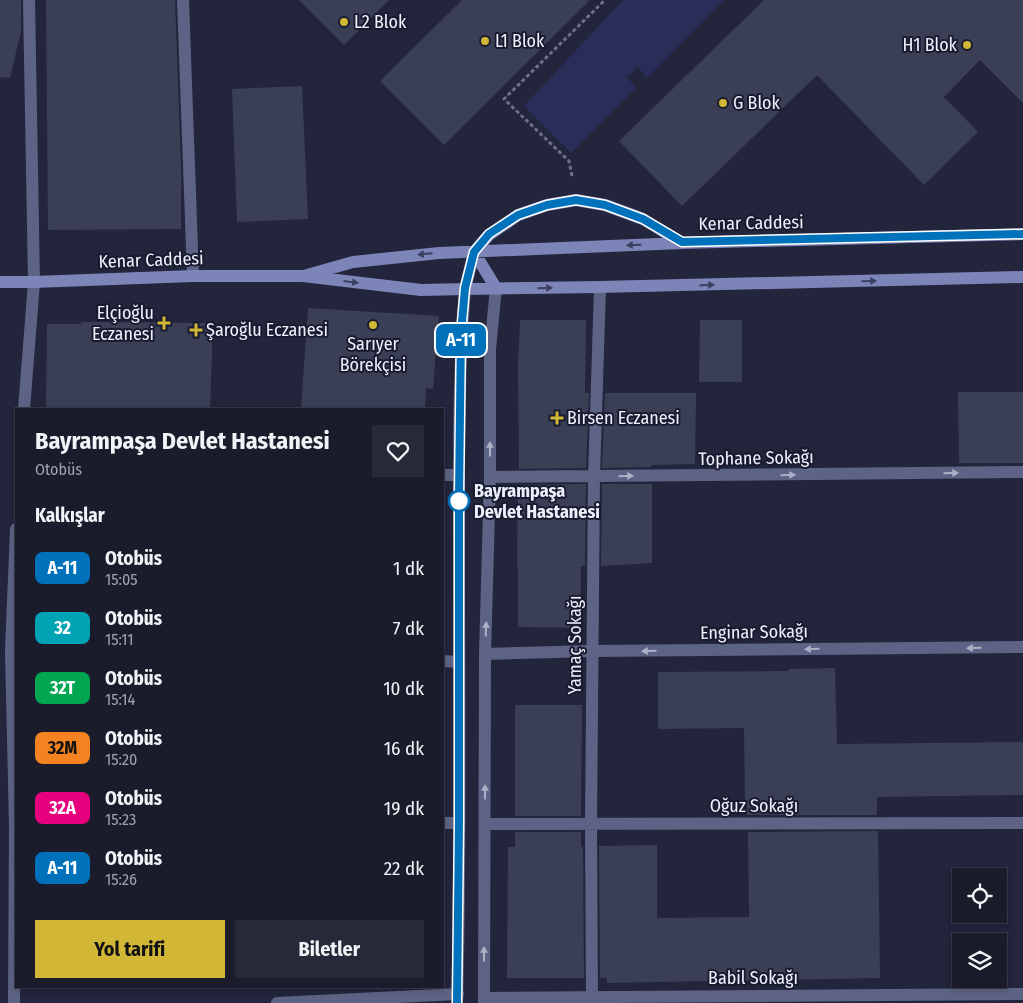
<!DOCTYPE html>
<html lang="tr">
<meta charset="utf-8">
<style>
body{margin:0;font-family:"Fira Sans Condensed",sans-serif;background:#272938;color:#f1f3f6;height:100vh;display:flex;flex-direction:column;font-size:19px;white-space:nowrap}
*{box-sizing:border-box;margin:0}
p{font-size:16px;color:#9fa1a9}
.icon{flex:none;width:28px;height:28px;fill:none;stroke:currentColor;stroke-width:2;stroke-linecap:round;stroke-linejoin:round}
.map{position:relative;flex:1;overflow:hidden}
.details{position:absolute;left:15px;top:408px;width:429px;height:580px;display:flex;flex-direction:column;background:#1a1c2c;border-radius:0px;box-shadow:0 2px 8px #0003,0 0 0 1px #383a48}
.details>*{flex:none}
.badge{padding:0 10px;border-radius:8px;font-size:18px;line-height:32px}
.fabs{position:absolute;left:952px;top:868px;display:grid;gap:10px}
.fabs a{display:grid;place-items:center;width:55px;height:55px;border-radius:0px;background:#1a1c2c;box-shadow:0 2px 8px #0003,0 0 0 1px #383a48;font-size:25px}
.map>.badge{position:absolute;translate:-50% -50%;box-shadow:0 0 0 2px #fff}
h2{padding:0 20px;font-size:19px;line-height:45px}
.round{display:grid;place-items:center;flex:none;width:52px;height:52px;border-radius:0px;background:#272938}
.headline{display:flex;align-items:center;justify-content:space-between;height:85px;padding:0 20px}
h1{font-size:24px;font-weight:700;line-height:38px}
.cta{display:flex;gap:10px;margin-top:auto;padding:10px 20px}
.cta a{flex:1;height:58px;border-radius:0px;background:#d2b635;color:#111;font-size:20px;font-weight:700;line-height:58px;text-align:center}
.cta a+a{background:#272938;color:#f1f3f6}
ul{padding:0;list-style:none}
li{display:flex;align-items:center;gap:15px;height:60px;padding:0 20px}
li div{flex:1}
li b{display:block;font-size:19px}
li em{font-style:normal}
li .badge{min-width:55px;font-weight:700;text-align:center}
.map>svg:first-child{display:block}
</style>
<div class="map">
<svg width="1023" height="1003" viewBox="0 0 1023 1003">
<rect width="100%" height="100%" fill="#22253b"/>
<path fill="#292e58" d="M623,0h101l-77,78 -9,-11 -11,10 9,11 -65,65 -47,-47z"/>
<path fill="#3b3f56" d="M0,0h21v31l-11,47 -10,-1z
M46,0h129l6,166v63l-133,1z
M299,0h90l-45,45z
M462,0h128l-146,145 -64,-64z
M764,0h259v103l-43,-43 -36,37 34,35 -54,53 -107,-110 -135,131 -63,-65z
M302,86l6,133 -71,3 -5,-133z
M308,308l131,8 -6,73 -7,-1 -1,21h-124z
M520,320h66l-1,73h4l-3,75 -67,1 -1,-106z
M700,320h42v62h-43z
M81,322l132,1 -3,86h-164l1,-85h34z
M958,392h65v71h-64z
M605,393h91l-1,71 -44,1v2l-49,1z
M586,484l-1,82h-4l-1,62 -62,-1v-60h-1l1,-82z
M602,484h50v79l-51,3z
M835,668l2,76 186,-2v53l-146,2v18h-130v-15h-2l-1,-72 -86,1v-57l131,-1v-2z
M515,705h67l-1,111h-66z
M878,831l2,147 -273,5v-5h-7l-1,-132 58,-1v73l92,-1 -1,-85z
M515,832h66v15h2l1,131h-77l1,-131h7z"/>
<g fill="none" stroke-linecap="round" stroke-linejoin="round">
<path stroke="#6d7082" stroke-width="3" stroke-dasharray="4 2.5" stroke-linecap="butt" d="M572,176l-3,-15 -65,-62 101,-99"/>
<path stroke="#5d6384" stroke-width="12" d="M29,0l5,282
M183,0l10,276"/>
<path stroke="#5d6384" stroke-width="12" d="M24,409l10,-127
M442,475h17
M490,477l533,-5
M485,654l108,-3 430,-4
M442,661l17,1
M442,823h17
M485,824l538,-1
M484,998l539,-4
M14,1003l1,-177 -4,-175 5,-122
M277,1003l181,-9
M592,1003l-1,-179 3,-347 6,-190"/>
<path stroke="#5d6384" stroke-width="12" d="M457,1003c4,-150 2,-300 2,-450 0,-88 -1,-177 6,-264
M484,1003l1,-349 5,-177v-128l6,-61"/>
<path stroke="#7c84b8" stroke-width="12" d="M474,252l22,36
M307,275l46,-13 86,-9 243,-10 341,-9
M0,282h34l159,-6h110l118,14 44,-1 135,-2 423,-10
M465,289l9,-37 15,-17 29,-20 29,-10 29,-5 29,5 38,14 39,24"/>
</g>
<defs><path id="oneway-solid" d="M-6-.8H1V-3.2L6.5 0L1 3.2V.8H-6Z" transform="scale(1.25)"/></defs>
<g fill="#3c4060">
<use href="#oneway-solid" transform="translate(634 245) rotate(178)"/>
<use href="#oneway-solid" transform="translate(425 254) rotate(175)"/>
<use href="#oneway-solid" transform="translate(869 281) rotate(-1)"/>
<use href="#oneway-solid" transform="translate(351 282) rotate(7)"/>
<use href="#oneway-solid" transform="translate(707 285) rotate(-1)"/>
<use href="#oneway-solid" transform="translate(545 288) rotate(-1)"/>
</g>
<g fill="#adb1c6">
<use href="#oneway-solid" transform="translate(490 449) rotate(-90)"/>
<use href="#oneway-solid" transform="translate(951 473) rotate(-1)"/>
<use href="#oneway-solid" transform="translate(788 475) rotate(-1)"/>
<use href="#oneway-solid" transform="translate(626 476) rotate(-1)"/>
<use href="#oneway-solid" transform="translate(486 629) rotate(-88)"/>
<use href="#oneway-solid" transform="translate(974 648) rotate(179)"/>
<use href="#oneway-solid" transform="translate(812 649) rotate(179)"/>
<use href="#oneway-solid" transform="translate(649 651) rotate(179)"/>
<use href="#oneway-solid" transform="translate(485 792) rotate(-90)"/>
<use href="#oneway-solid" transform="translate(484 954) rotate(-90)"/>
</g>
<g fill="none" stroke-linecap="round" stroke-linejoin="round">
<defs>
<path id="line" d="M457,1003l2,-180v-329l2,-161 4,-45 9,-36 15,-18 29,-19 29,-10 29,-5 29,5 38,14 39,23 341,-8"/>
</defs>
<use href="#line" stroke="#fff" stroke-width="11"/>
<use href="#line" stroke="#0072bc" stroke-width="8"/>
</g>
<g fill="#d2b635" stroke="#191c30" stroke-width="2">
<circle cx="344" cy="22" r="5"/>
<circle cx="485" cy="41" r="5"/>
<circle cx="967" cy="45" r="5"/>
<circle cx="723" cy="103" r="5"/>
<path d="M161.5 315.5h5v5h5v5h-5v5h-5v-5h-5v-5h5z"/>
<circle cx="373" cy="325" r="5"/>
<path d="M193.5 322.5h5v5h5v5h-5v5h-5v-5h-5v-5h5z"/>
<path d="M554.5 410.5h5v5h5v5h-5v5h-5v-5h-5v-5h5z"/>
</g>
<circle fill="#fff" stroke="#0072bc" stroke-width="2.5" cx="459" cy="501" r="10"/>
<g text-anchor="middle" dominant-baseline="central" stroke-width="4" stroke-linejoin="round" paint-order="stroke">
<g font-size="18" fill="#eef1fc" stroke="#191c30" text-anchor="start">
<text x="354" y="22">L2 Blok</text>
<text x="495" y="41">L1 Blok</text>
<text x="957" y="45" text-anchor="end">H1 Blok</text>
<text x="733" y="103">G Blok</text>
<text x="154" y="313" text-anchor="end">Elçioğlu<tspan x="154" dy="21">Eczanesi</tspan></text>
<text x="206" y="330">Şaroğlu Eczanesi</text>
<text x="373" y="344" text-anchor="middle">Sarıyer<tspan x="373" dy="21">Börekçisi</tspan></text>
<text x="567" y="418">Birsen Eczanesi</text>
</g>
<g font-size="18" fill="#eef1fc" stroke="#191c30">
<text transform="translate(751 223) rotate(-1)">Kenar Caddesi</text>
<text transform="translate(151 260) rotate(-2)">Kenar Caddesi</text>
<text transform="translate(756 458) rotate(-1)">Tophane Sokağı</text>
<text transform="translate(754 632) rotate(-1)">Enginar Sokağı</text>
<text transform="translate(575 645) rotate(-90)">Yamaç Sokağı</text>
<text x="754" y="806">Oğuz Sokağı</text>
<text x="753" y="978">Babil Sokağı</text>
</g>
<g font-size="18" font-weight="bold" fill="#eef1fc" stroke="#191c30" text-anchor="start">
<text x="474" y="491">Bayrampaşa<tspan x="474" dy="21">Devlet Hastanesi</tspan></text>
</g>
</g>
</svg>
<div class="fabs">
<a><svg class="icon" aria-label="locate" viewBox="0 0 24 24"><circle cx="12" cy="12" r="6"/><path d="M12 2v4M12 18v4M2 12h4M18 12h4"/></svg></a>
<a><svg class="icon" aria-label="layers" viewBox="0 0 24 24"><path d="M12 4l9 5-9 5-9-5zM3 14l9 5 9-5"/></svg></a>
</div>
<b class="badge" style="left:461px;top:340px;background:#0072bc;color:#fff">A-11</b>
<section class="details">
<div class="headline"><div><h1>Bayrampaşa Devlet Hastanesi</h1><p>Otobüs</p></div><a class="round"><svg class="icon" aria-label="heart" viewBox="0 0 24 24"><path d="M12 20l-8-8c-3-5 5-10 8-4 3-6 11-1 8 4z"/></svg></a></div>
<h2>Kalkışlar</h2>
<ul>
<li><span class="badge" style="background:#0072bc;color:#fff">A-11</span><div><b>Otobüs</b><p>15:05</p></div><em>1 dk</em></li>
<li><span class="badge" style="background:#00a3b4;color:#fff">32</span><div><b>Otobüs</b><p>15:11</p></div><em>7 dk</em></li>
<li><span class="badge" style="background:#00a651;color:#fff">32T</span><div><b>Otobüs</b><p>15:14</p></div><em>10 dk</em></li>
<li><span class="badge" style="background:#f58220;color:#111">32M</span><div><b>Otobüs</b><p>15:20</p></div><em>16 dk</em></li>
<li><span class="badge" style="background:#e6007e;color:#fff">32A</span><div><b>Otobüs</b><p>15:23</p></div><em>19 dk</em></li>
<li><span class="badge" style="background:#0072bc;color:#fff">A-11</span><div><b>Otobüs</b><p>15:26</p></div><em>22 dk</em></li>
</ul>
<div class="cta"><a>Yol tarifi</a><a>Biletler</a></div>
</section>
</div>
